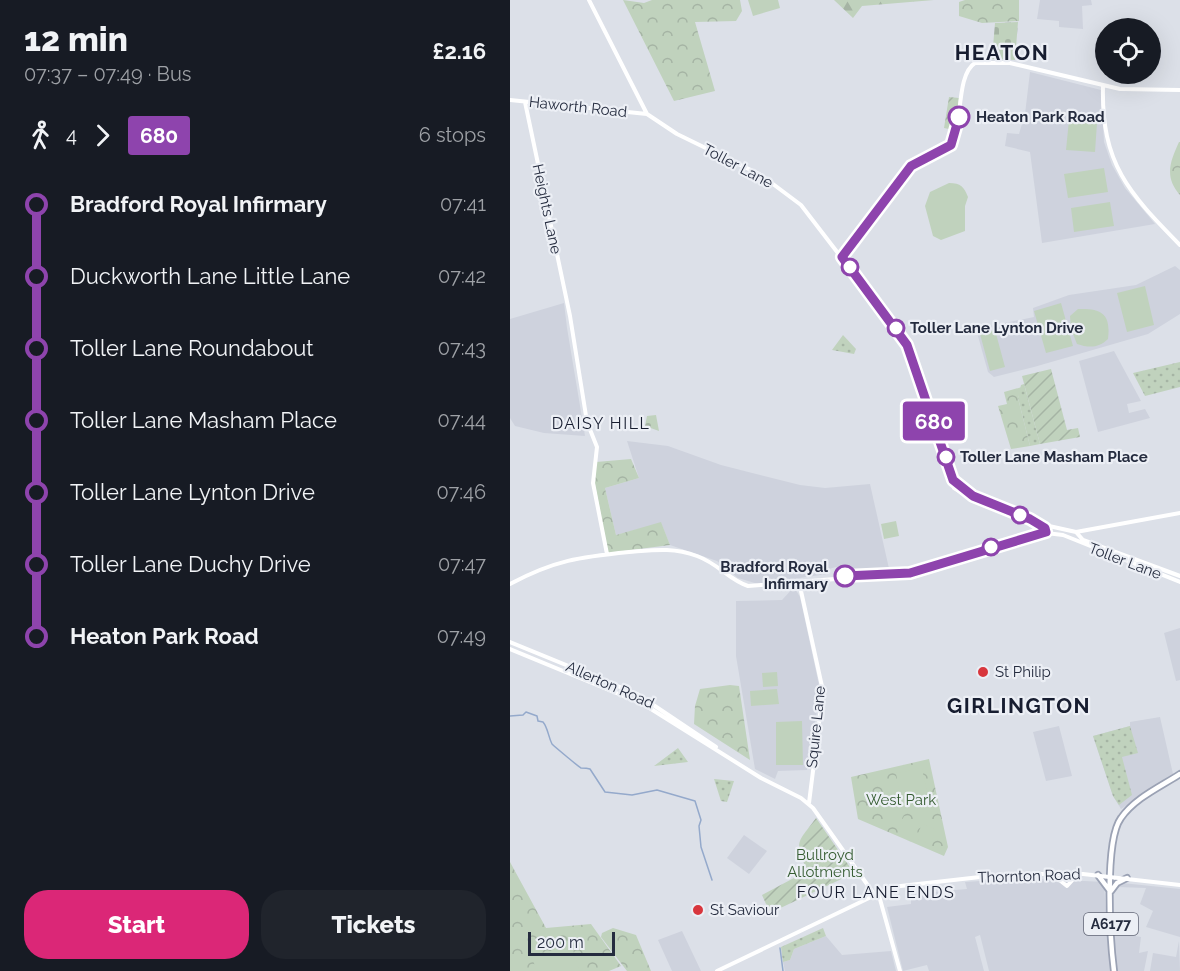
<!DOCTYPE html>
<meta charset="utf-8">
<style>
body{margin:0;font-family:Raleway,sans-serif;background:#20242c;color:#f1f3f6;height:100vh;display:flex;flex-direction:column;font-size:22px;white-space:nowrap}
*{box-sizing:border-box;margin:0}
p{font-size:20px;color:#9ea1a6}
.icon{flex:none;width:33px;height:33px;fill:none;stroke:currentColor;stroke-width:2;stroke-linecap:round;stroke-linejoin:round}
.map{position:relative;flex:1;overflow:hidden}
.sheet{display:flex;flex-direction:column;background:#171b24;width:510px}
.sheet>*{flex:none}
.badge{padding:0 12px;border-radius:4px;font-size:21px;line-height:39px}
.buttons{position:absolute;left:585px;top:18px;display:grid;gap:12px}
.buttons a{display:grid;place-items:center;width:66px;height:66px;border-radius:50%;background:#171b24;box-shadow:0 6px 24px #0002;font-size:30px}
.scale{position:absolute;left:18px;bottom:15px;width:87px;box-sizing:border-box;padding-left:6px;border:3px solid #252c3f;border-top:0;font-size:16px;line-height:21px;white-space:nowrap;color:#252c3f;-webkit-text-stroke:4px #eceff5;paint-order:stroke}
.map>.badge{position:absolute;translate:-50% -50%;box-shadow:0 0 0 3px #fff}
.legs{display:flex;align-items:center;gap:9px;height:66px;padding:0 24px;font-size:20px}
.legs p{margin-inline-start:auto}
.overview{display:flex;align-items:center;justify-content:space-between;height:102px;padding:0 24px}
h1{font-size:33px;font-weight:800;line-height:45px}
.cta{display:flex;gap:12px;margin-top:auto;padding:12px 24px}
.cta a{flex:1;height:69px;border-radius:24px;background:#db2777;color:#fff;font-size:24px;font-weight:800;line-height:69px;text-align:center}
.cta a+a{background:#20242c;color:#f1f3f6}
ul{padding:0 24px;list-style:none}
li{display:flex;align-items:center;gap:21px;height:72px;font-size:22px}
li i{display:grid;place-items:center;width:9px;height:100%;margin:0 8px;background:currentColor}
li i::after{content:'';width:15px;height:15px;margin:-8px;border:4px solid;border-radius:50%;background:#171b24}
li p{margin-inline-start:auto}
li:first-child i{background:linear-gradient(#0000 50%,currentColor 0)}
li:last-child i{background:linear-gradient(currentColor 50%,#0000 0)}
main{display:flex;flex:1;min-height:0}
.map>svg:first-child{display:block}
</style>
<main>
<section class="sheet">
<div class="overview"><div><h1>12 min</h1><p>07:37 – 07:49 · Bus</p></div><b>£2.16</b></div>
<div class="legs"><svg class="icon" aria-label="walk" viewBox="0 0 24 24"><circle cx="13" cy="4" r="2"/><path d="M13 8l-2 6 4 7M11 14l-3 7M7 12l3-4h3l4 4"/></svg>4<svg class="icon" aria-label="forward" viewBox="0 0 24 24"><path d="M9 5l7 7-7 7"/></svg><b class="badge" style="background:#8e44ad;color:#fff">680</b><p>6 stops</p></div>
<ul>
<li><i style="color:#8e44ad"></i><b>Bradford Royal Infirmary</b><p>07:41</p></li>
<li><i style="color:#8e44ad"></i><span>Duckworth Lane Little Lane</span><p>07:42</p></li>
<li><i style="color:#8e44ad"></i><span>Toller Lane Roundabout</span><p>07:43</p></li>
<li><i style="color:#8e44ad"></i><span>Toller Lane Masham Place</span><p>07:44</p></li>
<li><i style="color:#8e44ad"></i><span>Toller Lane Lynton Drive</span><p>07:46</p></li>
<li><i style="color:#8e44ad"></i><span>Toller Lane Duchy Drive</span><p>07:47</p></li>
<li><i style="color:#8e44ad"></i><b>Heaton Park Road</b><p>07:49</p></li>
</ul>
<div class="cta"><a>Start</a><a>Tickets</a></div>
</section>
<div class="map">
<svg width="670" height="971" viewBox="0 0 670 971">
<defs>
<pattern id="grass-dots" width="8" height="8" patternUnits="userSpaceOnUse" patternTransform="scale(1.5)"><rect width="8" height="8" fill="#c0d2bd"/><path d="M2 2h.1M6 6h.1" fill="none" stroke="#a5b4a4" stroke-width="1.8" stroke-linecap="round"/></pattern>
<pattern id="forest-firs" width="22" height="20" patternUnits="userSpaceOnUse" patternTransform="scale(1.5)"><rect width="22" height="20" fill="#c0d2bd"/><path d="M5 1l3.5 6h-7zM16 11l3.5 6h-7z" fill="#a5b4a4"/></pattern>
<pattern id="cemetery-stones" width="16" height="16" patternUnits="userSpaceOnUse" patternTransform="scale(1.5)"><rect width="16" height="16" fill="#c0d2bd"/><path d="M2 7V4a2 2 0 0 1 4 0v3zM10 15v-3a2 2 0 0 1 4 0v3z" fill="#a5b4a4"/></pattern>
<pattern id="park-crowns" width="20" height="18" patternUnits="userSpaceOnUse" patternTransform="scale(1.5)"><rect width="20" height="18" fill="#c0d2bd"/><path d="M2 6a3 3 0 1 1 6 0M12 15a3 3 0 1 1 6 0" fill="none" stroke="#a5b4a4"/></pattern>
<pattern id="garden-furrows" width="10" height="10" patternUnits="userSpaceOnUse" patternTransform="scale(1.5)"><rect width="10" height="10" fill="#c0d2bd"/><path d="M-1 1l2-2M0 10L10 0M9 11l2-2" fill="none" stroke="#a5b4a4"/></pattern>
</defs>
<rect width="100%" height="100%" fill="#dce0e8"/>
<path fill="#ced2dd" d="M530,0h51l1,5 -10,1 1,23 -24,-2v-6l-22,-2z
M520,72l71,18 3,52 8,23 13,23 30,36 -113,19 -12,-91 -25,-6 2,-13 12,1 6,-20z
M665,266l5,4v44l-32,20 -114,33 -40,10 -6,-5 -12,-43 58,-12 -1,-9 36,-13 67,-10z
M54,303l3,25 18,108 -41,-3 -29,-7 -5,-8v-99z
M604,351l27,50 -14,3 2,9 16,-4 5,9 -52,14 -19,-71z
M117,441l41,5 53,19 79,20 25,3 45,-4 20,89 -39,-1 -15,-5 -7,2 -2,5 -69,10 -20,-6 -21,-17 -47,-16 -9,-22 -45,12 -11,-47 34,-10z
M284,587l6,10 19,88 -1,20 -11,65 -29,1 -3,8 -20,-10 -19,-113v-55l46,-1z
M670,628v52l-4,1 -12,-48z
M650,717l13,57 -52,35 -8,-13 -20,-60 37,-10v-4z
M549,726l13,50 -26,5 -13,-49z
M234,835l23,16 -18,23 -22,-16z
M515,878l79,4 3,49 34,6 -2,16 9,-2 -4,20h-155l-9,-36 -5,2 9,34h-55l-2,-6 -24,6 -16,-64 24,-3v-10l56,-5 -2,-7z
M612,883l58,6v48l-34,-10 7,-16 -13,-7 6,-16 -29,-1z
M172,931l19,40h-29l-14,-31z
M316,936l16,19 49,-4 5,20h-111l-2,-9 7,-2 4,-11z
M669,941l1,30h-30l3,-18 23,4z"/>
<path fill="url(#grass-dots)" d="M333,335l13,14 -2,5 -22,-4z
M670,362v25l-35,9 -12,-23z
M514,384l16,60 -10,2 -12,-48 3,-13z
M620,726l8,27 -16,4 10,38 -13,10 -6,-9 -20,-60z
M168,748l10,14 -34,4z
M204,779l20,2 -7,21 -6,-1z
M313,928l3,8 -32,13 -4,11 -7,2 -2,-15z"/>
<path fill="url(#forest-firs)" d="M324,0h100l-72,6 -9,12z"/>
<path fill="url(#cemetery-stones)" d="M508,22l-3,38 -23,-1 3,-36z
M146,415l3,16 -14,-5 2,-10z"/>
<path fill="url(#park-crowns)" d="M113,0l21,3 8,-3h88l2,11 -6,10 -41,1 20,69 -41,10z
M455,0h54v21l-37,2 -23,-7v-14z
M669,142h1v53c-16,-18 -10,-33 -1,-53z
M512,387l-4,11 12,48 -19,3 -13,-43 9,-2 -3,-12z
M121,459l8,19 -34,10 11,47 45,-13 9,23 -62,8 -13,-69 1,-22z
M220,685l9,1 11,74 -56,-36 1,-18 5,-17z
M419,759l19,88 -4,9 -86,-37 -7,-42z
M0,862l36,66 45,-4 30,42 -12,5h-99z
M103,928l23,7 15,36h-24l-26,-34 1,-4z"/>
<path fill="url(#garden-furrows)" d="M439,97l10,1 -5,32 -10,-2z
M541,369l16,61 11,-2 2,9 -40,7 -18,-68z
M306,818l38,55 -84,40 -8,-18 45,-24c-12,-31 -11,-26 9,-53z"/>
<path fill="#c0d2bd" d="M238,0h30l2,8 -27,8z
M559,120l28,3 -2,29 -29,-2z
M594,168l4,24 -40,6 -4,-24z
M439,183c12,0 15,4 19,14l-3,9v25l-24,9 -8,-4 -8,-30 5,-14z
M600,202l4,24 -40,6 -3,-24z
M635,286l9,39 -27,7 -10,-39z
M551,303l12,43 -27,7 -12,-42z
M568,309c24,-1 33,5 30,30 -9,9 -19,9 -31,5l-6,-15 -1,-13z
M485,330l10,37 -15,4 -10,-37z
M386,521l3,15 -15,3 -3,-15z
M267,672l1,14 -15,1 -1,-14z
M267,689l2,15 -28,2 -1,-15z
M292,721l1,44h-27v-43z
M412,768l7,35 -27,5 -6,-35z
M394,816l15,6 -6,14 -15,-6z
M412,824l14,6 -6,14 -14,-6z
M62,946l7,25h-43l-4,-16z"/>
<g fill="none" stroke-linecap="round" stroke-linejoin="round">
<path stroke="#94a9cb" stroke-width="1.5" d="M0,716l13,-1 3,-3 11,4 1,5 5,1c5,6 5,14 9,22 3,3 27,23 29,24 3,0 6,0 9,1l15,23 27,3 25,-5 38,11 6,19 -2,6 2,21 11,33
M270,948l3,23"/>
<defs>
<path id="primary" d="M588,875l12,16
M601,891l6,-8 10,-5
M604,971c-4,-31 -10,-130 7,-153 14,-20 39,-31 59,-44"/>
</defs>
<use href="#primary" stroke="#9ba2b4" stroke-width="8"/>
<path stroke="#fff" stroke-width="4" d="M79,0l58,114
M593,86c-2,78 26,107 77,159
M0,100l137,14 30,20 84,41 40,30 103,134 37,104 13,45 15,9 80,29 27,6
M15,102l45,214 17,106 10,25 -4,36 14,71
M332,257l69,-91c13,-11 37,-10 43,-27 8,-19 3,-65 21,-76h35l110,26 60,1
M443,481l20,15
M520,519l15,9 1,4
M566,532l7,8 97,36
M566,532l104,-19
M536,533l17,2 117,47
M289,582l24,109 -14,112
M0,584c45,-24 70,-27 119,-32 25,-2 44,-5 68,4 22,8 32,24 51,30l162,-13 136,-41
M0,642l127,52 79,53
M0,649l133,55 118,74 40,20 12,10 61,86
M543,875l14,11 11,-12
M368,892l22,79
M207,971l175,-84 88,-10 60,-3h43l97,11"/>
<use href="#primary" stroke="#fff" stroke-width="4.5"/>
</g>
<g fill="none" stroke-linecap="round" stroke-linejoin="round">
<defs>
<path id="line-1" d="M335,576l65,-3 136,-41 -1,-4 -15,-9 -57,-23 -20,-16 -46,-135 -65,-88 69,-91 40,-21 8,-28"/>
</defs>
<use href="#line-1" stroke="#fff" stroke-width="14"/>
<use href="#line-1" stroke="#8e44ad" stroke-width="9"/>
</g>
<g fill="#fff" stroke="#8e44ad" stroke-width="3">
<circle cx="449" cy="117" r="10"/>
<circle cx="340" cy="267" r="8"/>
<circle cx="386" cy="328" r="8"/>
<circle cx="436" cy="457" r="8"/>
<circle cx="510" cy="515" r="8"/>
<circle cx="481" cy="547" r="8"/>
<circle cx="335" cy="576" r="10"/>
</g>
<g fill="#d8363d" stroke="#eceff5" stroke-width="2">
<circle cx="473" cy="672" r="6"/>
<circle cx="188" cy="910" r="6"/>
</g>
<g text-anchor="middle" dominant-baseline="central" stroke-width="4.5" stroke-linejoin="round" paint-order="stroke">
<rect fill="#eceff5" stroke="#616676" stroke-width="1.5" x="574" y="913" width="54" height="22" rx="4.5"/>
<g font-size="14" font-weight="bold" fill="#252c3f">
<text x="601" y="924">A6177</text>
</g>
<g font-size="15" fill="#252c3f" stroke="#eceff5">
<text transform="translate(68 107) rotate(6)">Haworth Road</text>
<text transform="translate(228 166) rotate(28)">Toller Lane</text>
<text transform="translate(37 209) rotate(78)">Heights Lane</text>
<text transform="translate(615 561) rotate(21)">Toller Lane</text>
<text transform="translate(100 685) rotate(24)">Allerton Road</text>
<text transform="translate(306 727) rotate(-84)">Squire Lane</text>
<text transform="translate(519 876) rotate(-2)">Thornton Road</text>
</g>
<g font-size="15" font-weight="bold" fill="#252c3f" stroke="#eceff5" text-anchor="start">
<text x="466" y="117">Heaton Park Road</text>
<text x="400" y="328">Toller Lane Lynton Drive</text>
<text x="450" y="457">Toller Lane Masham Place</text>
<text x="318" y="567" text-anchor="end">Bradford Royal<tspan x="318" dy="17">Infirmary</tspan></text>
</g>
<g font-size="15" fill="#252c3f" stroke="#eceff5" text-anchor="start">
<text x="485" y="672">St Philip</text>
<text x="200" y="910">St Saviour</text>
</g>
<g font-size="15" fill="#355c31" stroke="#eceff5">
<text x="391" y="800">West Park</text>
<text x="315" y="855">Bullroyd<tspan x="315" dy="17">Allotments</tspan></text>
</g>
<g font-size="16" letter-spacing="1.5" fill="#171d30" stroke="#eceff5">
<text x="91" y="423">DAISY HILL</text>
<text x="366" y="892">FOUR LANE ENDS</text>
</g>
<g font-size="21" font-weight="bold" letter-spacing="1.5" fill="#171d30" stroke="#eceff5">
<text x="492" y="52">HEATON</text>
<text x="509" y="705">GIRLINGTON</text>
</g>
</g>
</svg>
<div class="buttons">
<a><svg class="icon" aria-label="locate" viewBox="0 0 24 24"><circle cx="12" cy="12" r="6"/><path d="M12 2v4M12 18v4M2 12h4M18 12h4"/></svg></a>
</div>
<div class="scale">200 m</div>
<b class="badge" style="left:424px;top:421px;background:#8e44ad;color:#fff">680</b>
</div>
</main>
